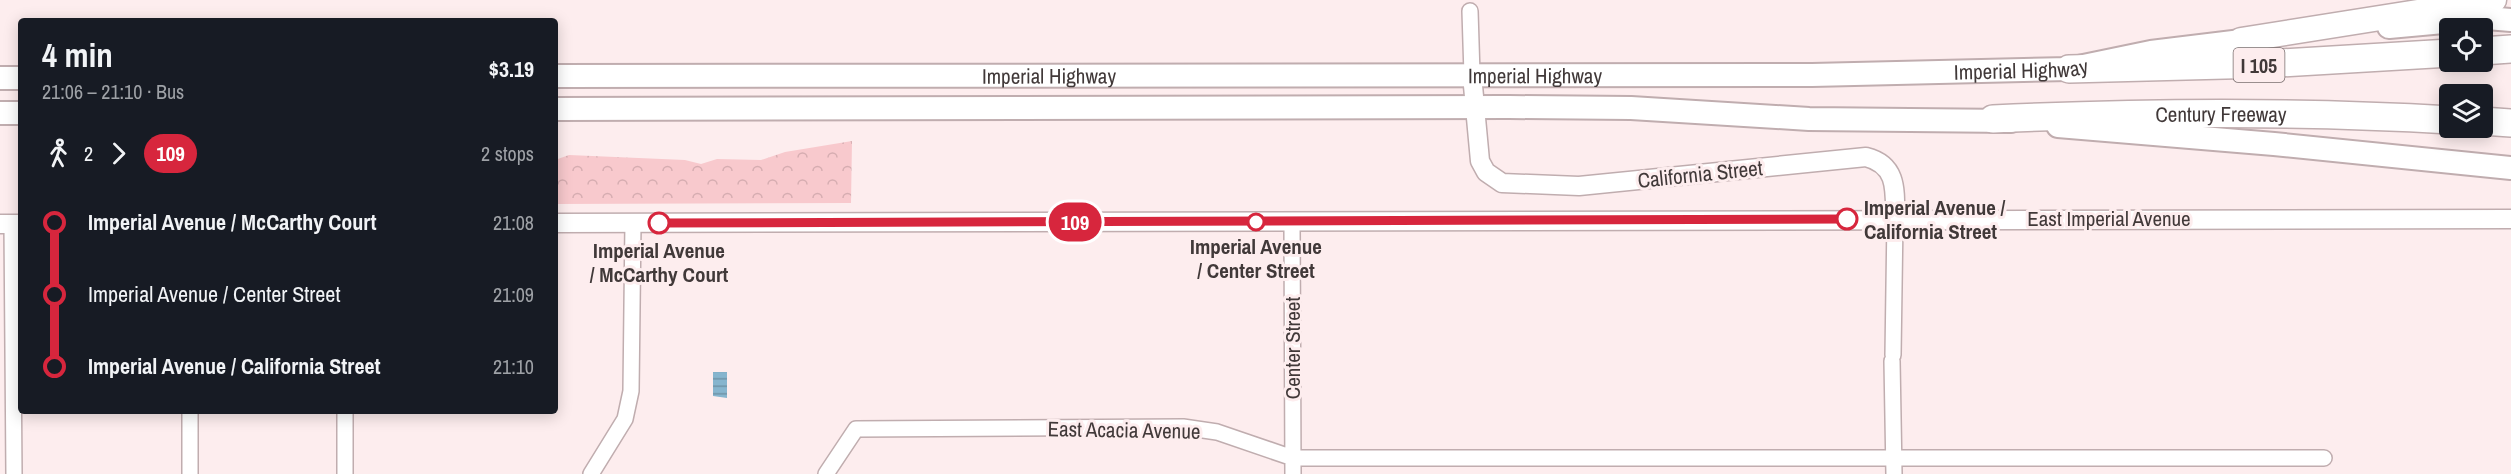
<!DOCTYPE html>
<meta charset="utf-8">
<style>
body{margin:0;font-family:"Archivo Narrow",sans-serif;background:#20242c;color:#f1f3f6;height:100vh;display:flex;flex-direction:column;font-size:22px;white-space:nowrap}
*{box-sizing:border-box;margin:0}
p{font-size:20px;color:#9ea1a6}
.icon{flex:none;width:33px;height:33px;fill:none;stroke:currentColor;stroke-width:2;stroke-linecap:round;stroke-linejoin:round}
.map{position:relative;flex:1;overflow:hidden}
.sheet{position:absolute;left:18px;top:18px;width:540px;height:396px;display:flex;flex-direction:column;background:#171b24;border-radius:6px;box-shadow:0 3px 15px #0003}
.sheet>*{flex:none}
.badge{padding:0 12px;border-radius:20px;font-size:21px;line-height:39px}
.fabs{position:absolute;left:2439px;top:18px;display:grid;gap:12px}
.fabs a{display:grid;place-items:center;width:54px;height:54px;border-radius:6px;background:#171b24;box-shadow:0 3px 15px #0003;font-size:30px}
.map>.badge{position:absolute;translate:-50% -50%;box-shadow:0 0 0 3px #fff}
.legs{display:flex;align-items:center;gap:9px;height:66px;padding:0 24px;font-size:20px}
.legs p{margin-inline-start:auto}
.headline{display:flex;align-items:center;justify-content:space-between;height:102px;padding:0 24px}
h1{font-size:33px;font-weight:700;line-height:45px}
ul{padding:0 24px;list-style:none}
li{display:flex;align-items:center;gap:21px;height:72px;font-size:22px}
li i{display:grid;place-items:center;width:9px;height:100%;margin:0 8px;background:currentColor}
li i::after{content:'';width:15px;height:15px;margin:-8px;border:4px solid;border-radius:50%;background:#171b24}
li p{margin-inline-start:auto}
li:first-child i{background:linear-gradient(#0000 50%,currentColor 0)}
li:last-child i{background:linear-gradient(currentColor 50%,#0000 0)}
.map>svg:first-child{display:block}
</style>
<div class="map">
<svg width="2511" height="474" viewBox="0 0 2511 474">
<defs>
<pattern id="park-crowns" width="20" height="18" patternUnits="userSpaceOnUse" patternTransform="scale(1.5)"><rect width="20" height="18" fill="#f8c9cd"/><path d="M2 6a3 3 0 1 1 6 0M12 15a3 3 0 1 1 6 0" fill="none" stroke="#d6adb1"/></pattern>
<pattern id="water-rules" width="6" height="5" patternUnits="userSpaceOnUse" patternTransform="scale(1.5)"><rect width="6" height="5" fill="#86b5ce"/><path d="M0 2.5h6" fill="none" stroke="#6f94a8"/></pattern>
</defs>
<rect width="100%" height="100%" fill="#fdedee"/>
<path fill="url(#park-crowns)" d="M852,141l-1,62 -296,1v-44l14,-5 116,5 16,4 16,-5 44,1 24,-8z"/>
<path fill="url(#water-rules)" d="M713,372h14v26l-14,-2z"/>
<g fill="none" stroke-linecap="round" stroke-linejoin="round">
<defs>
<path id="minor" d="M1470,11l2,64
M1292,222l1,252
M12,224l2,250
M1893,355l2,-136
M1892,361l2,113
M345,411v63
M190,474v-63
M591,474l34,-55 6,-28 2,-168
M826,474l30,-45 327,-2 34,5 76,26h1031"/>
<path id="tertiary" d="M1472,75l8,86 6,11 16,11 77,3 287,-29c32,8 29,34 29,62
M555,223l1956,-4
M0,224h21"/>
<g id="primary">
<path d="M2389,27l98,-9 24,2"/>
<path id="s1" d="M555,76l1257,-1 257,-6 82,-17 107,-13"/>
<path d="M0,78h21"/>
<path d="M555,109l954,-2 122,1 178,11 202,2"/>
<path d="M0,113h21"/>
<path d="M2058,126l216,18 237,24"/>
</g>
<path id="trunk" d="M2241,40l253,-40"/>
<g id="motorway">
<path d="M2482,51l29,-2"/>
<path d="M2069,69l195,-5 186,-11"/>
<path id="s2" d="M1993,119c152,-7 305,-8 457,1"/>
<path d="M2482,121l29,2"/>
</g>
</defs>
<use href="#minor" stroke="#c0adaf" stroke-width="18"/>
<use href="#tertiary" stroke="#c0adaf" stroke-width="21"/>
<use href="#primary" stroke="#c0adaf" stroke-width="26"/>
<use href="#trunk" stroke="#c0adaf" stroke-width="27"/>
<use href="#motorway" stroke="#c0adaf" stroke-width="30"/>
<use href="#minor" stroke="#fff" stroke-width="15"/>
<use href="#tertiary" stroke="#fff" stroke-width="18"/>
<use href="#primary" stroke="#fff" stroke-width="22"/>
<use href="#trunk" stroke="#fff" stroke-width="24"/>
<use href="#motorway" stroke="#fff" stroke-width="27"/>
</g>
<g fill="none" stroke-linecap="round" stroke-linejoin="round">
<defs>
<path id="line-1" d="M659,223l1188,-4"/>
</defs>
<use href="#line-1" stroke="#fff" stroke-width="14"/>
<use href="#line-1" stroke="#d7263d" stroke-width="9"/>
</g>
<g fill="#fff" stroke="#d7263d" stroke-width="3">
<circle cx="1847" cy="219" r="10"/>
<circle cx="1256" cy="222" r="8"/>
<circle cx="659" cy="223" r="10"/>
</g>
<g text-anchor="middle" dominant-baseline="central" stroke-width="6" stroke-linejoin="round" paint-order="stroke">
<rect fill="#fdedee" stroke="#796f6f" stroke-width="1.5" x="2233.5" y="48" width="51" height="34" rx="4.5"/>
<g font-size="20" font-weight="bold" fill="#413939">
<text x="2259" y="65">I 105</text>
</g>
<g font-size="21" fill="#413939" stroke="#fdedee">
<text stroke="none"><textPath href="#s1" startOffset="1466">Imperial Highway</textPath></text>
<text stroke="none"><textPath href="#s1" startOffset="980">Imperial Highway</textPath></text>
<text stroke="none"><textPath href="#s1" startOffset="494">Imperial Highway</textPath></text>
<text stroke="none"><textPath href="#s2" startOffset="228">Century Freeway</textPath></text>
<text transform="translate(1700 174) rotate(-6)">California Street</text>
<text x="2109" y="218">East Imperial Avenue</text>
<text transform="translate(1292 348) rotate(-90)">Center Street</text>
<text transform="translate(1124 430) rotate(1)">East Acacia Avenue</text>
</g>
<g font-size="21" font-weight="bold" fill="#413939" stroke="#fdedee">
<text x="1864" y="207" text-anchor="start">Imperial Avenue /<tspan x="1864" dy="24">California Street</tspan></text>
<text x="1256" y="246">Imperial Avenue<tspan x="1256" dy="24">/ Center Street</tspan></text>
<text x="659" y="250">Imperial Avenue<tspan x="659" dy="24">/ McCarthy Court</tspan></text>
</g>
</g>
</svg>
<div class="fabs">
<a><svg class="icon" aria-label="locate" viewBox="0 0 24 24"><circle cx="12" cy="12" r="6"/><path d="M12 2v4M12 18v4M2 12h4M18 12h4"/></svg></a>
<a><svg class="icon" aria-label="layers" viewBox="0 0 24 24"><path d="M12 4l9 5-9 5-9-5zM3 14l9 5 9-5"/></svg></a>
</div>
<b class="badge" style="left:1075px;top:222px;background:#d7263d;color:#fff">109</b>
<section class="sheet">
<div class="headline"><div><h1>4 min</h1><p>21:06 – 21:10 · Bus</p></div><b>$3.19</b></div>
<div class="legs"><svg class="icon" aria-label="walk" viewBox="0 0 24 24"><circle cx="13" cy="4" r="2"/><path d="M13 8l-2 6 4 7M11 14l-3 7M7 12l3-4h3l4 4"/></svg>2<svg class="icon" aria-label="forward" viewBox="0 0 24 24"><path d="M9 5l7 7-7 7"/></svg><b class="badge" style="background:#d7263d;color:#fff">109</b><p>2 stops</p></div>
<ul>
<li><i style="color:#d7263d"></i><b>Imperial Avenue / McCarthy Court</b><p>21:08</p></li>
<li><i style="color:#d7263d"></i><span>Imperial Avenue / Center Street</span><p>21:09</p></li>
<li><i style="color:#d7263d"></i><b>Imperial Avenue / California Street</b><p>21:10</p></li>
</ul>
</section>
</div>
